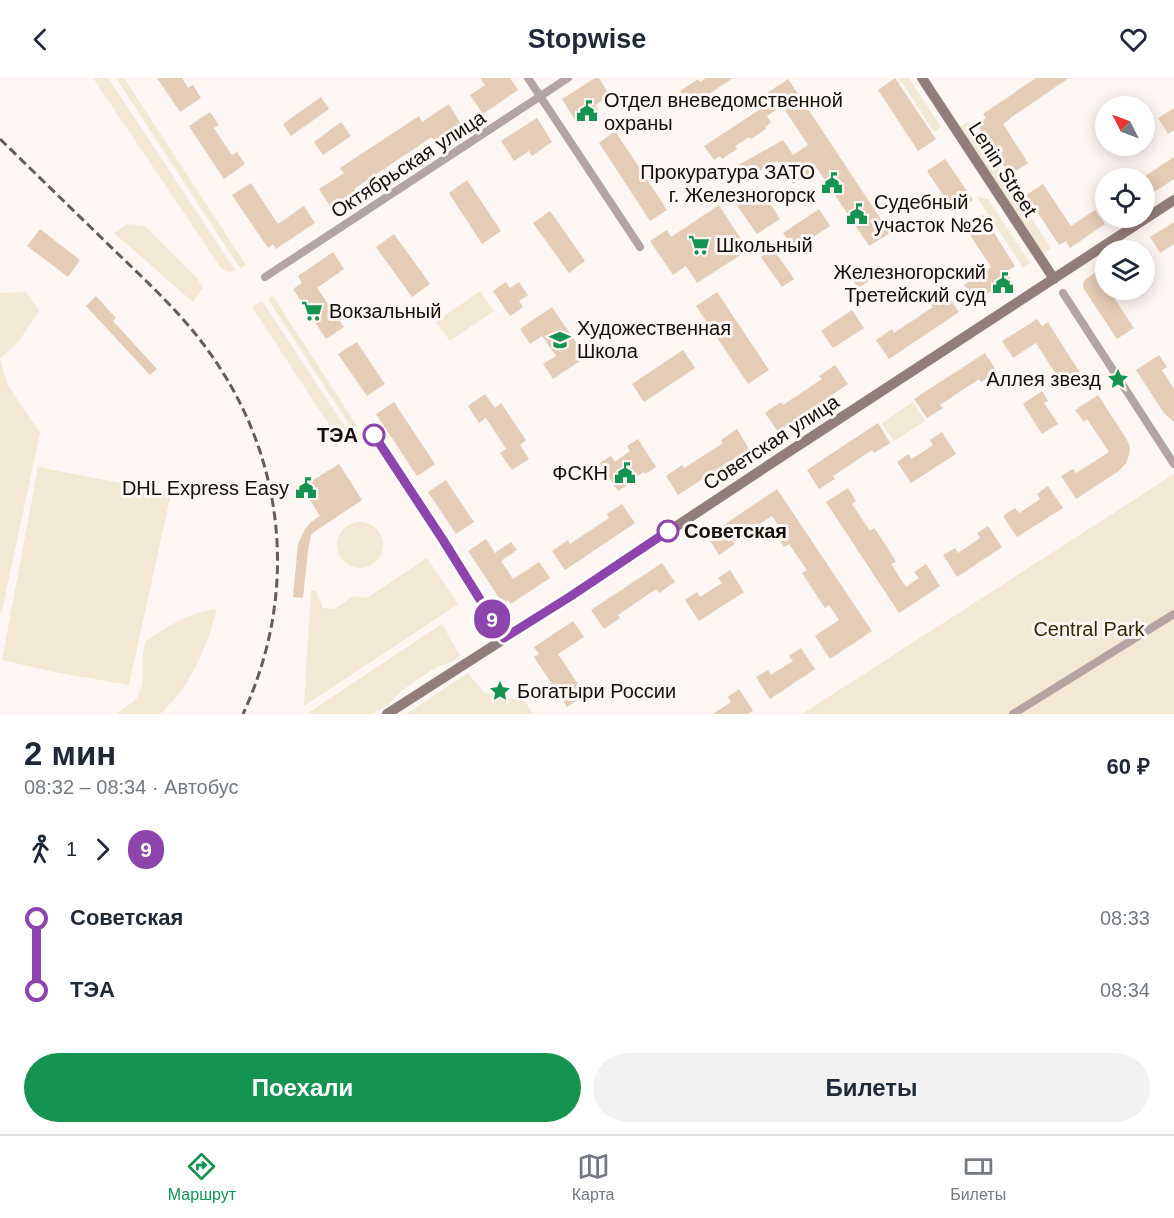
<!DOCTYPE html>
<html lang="ru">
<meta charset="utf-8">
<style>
body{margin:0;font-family:Helvetica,sans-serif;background:#f2f2f3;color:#1f2937;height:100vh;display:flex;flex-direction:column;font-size:22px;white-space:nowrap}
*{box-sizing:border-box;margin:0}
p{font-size:20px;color:#747a83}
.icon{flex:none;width:33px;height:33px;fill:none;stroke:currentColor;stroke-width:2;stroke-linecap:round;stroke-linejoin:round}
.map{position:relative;height:636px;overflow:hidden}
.drawer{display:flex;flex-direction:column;background:#fff;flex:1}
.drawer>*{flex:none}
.badge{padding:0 12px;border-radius:20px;font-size:21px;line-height:39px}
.needle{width:39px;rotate:312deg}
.fabs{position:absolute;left:1095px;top:18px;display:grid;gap:12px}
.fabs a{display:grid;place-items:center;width:60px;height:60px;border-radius:50%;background:#fff;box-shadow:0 3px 15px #0003;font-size:30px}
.map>.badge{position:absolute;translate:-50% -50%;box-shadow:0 0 0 3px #fff}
.legs{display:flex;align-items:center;gap:9px;height:66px;padding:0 24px;font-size:20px}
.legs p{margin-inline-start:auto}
.overview{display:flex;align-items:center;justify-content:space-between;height:102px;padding:0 24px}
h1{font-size:33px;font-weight:700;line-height:45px}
.action{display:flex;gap:12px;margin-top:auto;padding:12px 24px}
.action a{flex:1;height:69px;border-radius:36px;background:#149351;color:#fff;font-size:24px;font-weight:700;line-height:69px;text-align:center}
.action a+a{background:#f2f2f3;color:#1f2937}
ul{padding:0 24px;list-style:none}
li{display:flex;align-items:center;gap:21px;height:72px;font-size:22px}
li i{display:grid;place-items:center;width:9px;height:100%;margin:0 8px;background:currentColor}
li i::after{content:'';width:15px;height:15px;margin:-8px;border:4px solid;border-radius:50%;background:#fff}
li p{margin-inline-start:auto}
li:first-child i{background:linear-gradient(#0000 50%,currentColor 0)}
li:last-child i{background:linear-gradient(currentColor 50%,#0000 0)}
header{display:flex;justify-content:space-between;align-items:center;height:78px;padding:0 24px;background:#fff;font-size:27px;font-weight:700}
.tabs{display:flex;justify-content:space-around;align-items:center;height:84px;border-top:2px solid #e0e1e3;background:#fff;font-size:16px;color:#747a83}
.tabs a{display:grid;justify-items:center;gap:3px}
.tabs .selected{color:#149351}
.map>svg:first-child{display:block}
</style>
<header><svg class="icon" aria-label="back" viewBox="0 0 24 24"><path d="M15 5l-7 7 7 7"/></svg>Stopwise<svg class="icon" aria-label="heart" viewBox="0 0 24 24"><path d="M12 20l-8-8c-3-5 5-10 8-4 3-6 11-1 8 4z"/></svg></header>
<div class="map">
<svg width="1174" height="636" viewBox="0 0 1174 636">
<rect width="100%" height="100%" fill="#fdf6f3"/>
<path fill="#f2e8d3" d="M93,0h15l127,192 -6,2 -8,-4z
M116,0h8l122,187 -6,3z
M899,0h10l32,49 -7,5z
M968,44l83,126 -10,7 -83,-127z
M977,119l11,2 42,64 -7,5z
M127,146l18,2 52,52 6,10 -10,14 -79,-69z
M480,213l14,20 -44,30 -14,-19z
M26,214l13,19 -20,30 -19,18 7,25 33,49 -38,177 -2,3v-320z
M273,218l84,130 -5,3 -84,-130z
M262,223l89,135 -10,7 -89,-136z
M913,324l12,19 -31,20 -12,-18z
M38,389l133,26 -42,192 -75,-13 -52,-12z
M1174,396v240h-372z
M337 467a23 23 0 1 1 46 0a23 23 0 1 1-46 0Z
M427,480l31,46 -154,102 7,-115h5l7,17 11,1 19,-13 14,2z
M217,531c-11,40 -26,77 -57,105h-43c5,-6 14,-9 19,-15 13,-18 2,-39 10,-58 21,-14 45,-30 71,-32z
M442,546l18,32 -7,5 -16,6 -10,6 -26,18 -12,13 -16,10h-66z
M468,595l16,20 41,8 8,13h-127z"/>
<path fill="#e5ccb6" d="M157,0h25l6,10 5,-3 8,13 -21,14z
M480,0h30l8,12 -35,24 -13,-19 15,-10z
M595,0h4l11,18 -15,9 3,5 -21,13 -15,-24z
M706,0h27l-24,16 1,2 -19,12 -11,-17 18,-12 2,3z
M895,0l41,61 -18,12 -40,-61z
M1036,0h33l-59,40v1l-7,5 25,39 -18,12 -33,-50 9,-7 -3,-4z
M788,1l102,154 -21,13 -52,-78 -24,16 -16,-23 -35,20 -7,-14 48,-27 10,15 15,-10 -26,-39 -15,10 4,6 -6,5 1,2 -15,10 -2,-2 -14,9 2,3 -15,10 -2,-3 -6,4 -10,-14 69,-45 -6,-8z
M321,19l8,12 -38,27 -8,-12z
M449,26l12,20 -26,17 -3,-4 -78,52 3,3 -25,17 -13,-20 25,-16 -4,-5 79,-52 3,6z
M1174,30v22l-6,4 -10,-16z
M210,34l9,13 -5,3 18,27 5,-3 8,12 -21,15 -35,-53z
M537,40l15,24 -20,14 -3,-5 -15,10 -13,-20z
M341,44l10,14 -28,19 -9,-13z
M615,53l52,79 -17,11 -51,-78z
M1174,79v22l-30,20v-22z
M945,81l28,41 -18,13 -28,-42z
M467,102l34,51 -19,13 -33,-51z
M251,105l27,41 26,-18 11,17 -39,26 -3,-5 -5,4 -36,-53z
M1043,106l28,42 24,-16 10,14 -35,24 -4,-7 -7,4 -33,-50z
M760,110l20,31 -23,15 -21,-30z
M719,127l29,45 -51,33 -11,-17 -13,9 -23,-34 17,-11 4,7z
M819,131l11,17 -36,24 -11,-17z
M550,133l35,50 -16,12 -36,-50z
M983,137l32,51 -9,6 5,6 -36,24 -11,-17 27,-18 -26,-40z
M1174,144v22l-14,9 -10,-16z
M40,151l40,31 -12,17 -41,-31z
M394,156l36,50 -18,13 -36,-50z
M773,171l21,30 -12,8 -21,-30z
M333,174l11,17 -27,19 27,39 -18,12 -33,-50 9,-6 -4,-7z
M1106,187v25h3l25,38 -17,11 -33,-50 -1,-5 2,-4z
M866,189l6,12 -14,9 -7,-12z
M506,204l4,6 9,-6 9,13 -9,6 4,6 -13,9 -17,-25z
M717,214l52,78 -21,14 -52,-78z
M946,215l13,19 -70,47 -13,-19 16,-11 2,4 39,-26 -3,-4z
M96,218l20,22 -3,3 44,48 -7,6 -64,-69z
M552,229l34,50 -33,22 -10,-15 13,-8 -14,-20 -12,8 -10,-15z
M852,232l12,18 -31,20 -12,-17z
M1037,241l5,7 6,-4 32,51 -18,11 -26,-41 -23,15 -11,-17z
M357,264l28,42 -18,12 -29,-42z
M683,272l12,18 -51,34 -12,-18z
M985,275l12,19 -16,10 -2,-3 -39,26 3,3 -16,10 -13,-19z
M1159,277l8,12 -5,3 12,19v33l-10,-9 -28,-43z
M835,287l13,19 -70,48 -13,-19 16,-11 2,3 39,-26 -3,-3z
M1042,313l6,10 -4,2 14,21 -16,10 -19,-30z
M485,316l10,14 6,-5 25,37 -6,5 9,14 -17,11 -12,-17 6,-4 -20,-31 -7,5 -11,-17z
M1098,317l29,45 3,7 -1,8 -3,8 -7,8 -43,28 -15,-23 12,-7 3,4 33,-21 -22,-33 -3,3 -9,-12z
M394,324l41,62 -18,12 -41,-62z
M878,345l12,20 -16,10 -2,-3 -39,26 2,3 -16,10 -12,-19z
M737,351l12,20 -71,46 -12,-19 16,-11 2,3 39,-25 -2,-3z
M942,354l14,22 -45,29 -14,-21 11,-8 4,5 21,-14 -3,-5z
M638,361l18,28 -11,7 -1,-2 -16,10 1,2 -11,7 -18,-28 11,-7 4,6 15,-11 -3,-5z
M339,386l23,36 -45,30 -6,5 -3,15 -5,48 -10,-1 5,-53 7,-15 6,-7 9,-6 -18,-29z
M446,402l28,42 -18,12 -28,-42z
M1048,408l15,22 -46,29 -14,-21 12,-8 4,5 21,-14 -3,-5z
M848,410l8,13 -4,3 18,27 4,-3 9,13 13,21 -5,2 15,23 13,-9 -5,-6 12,-8 14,22 -41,27 -73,-111z
M777,411l95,142 -42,28 -15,-23 24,-16 -10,-15 -4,3 -8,-12 -15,-23 5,-3 -18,-26 -5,3 -8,-13 5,-4 -9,-14 -39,25 2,3 -16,11 -12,-19z
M622,426l13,19 -70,47 -13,-19 16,-11 2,4 39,-26 -2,-4z
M988,448l14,21 -45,30 -14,-22 12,-7 3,5 22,-15 -3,-5z
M486,461l9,14 16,-11 6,8 -16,11 12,18 26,-17 11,16 -39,26 -3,-4 -5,4 -35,-53z
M662,485l13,19 -16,11 -3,-4 -38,26 2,3 -16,11 -13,-19z
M730,492l14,22 -45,29 -14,-21 12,-8 3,5 22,-14 -4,-5z
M573,543l11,16 -26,17 27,41 -18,12 -33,-50 5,-3 -5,-7z
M801,570l14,21 -45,30 -14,-22 12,-7 3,5 22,-14 -4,-5z
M739,611l14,22 -5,3h-35l18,-12 -3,-5z"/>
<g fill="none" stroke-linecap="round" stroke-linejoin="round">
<path stroke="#b4a4a4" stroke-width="8" d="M528,0l112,169
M265,199l303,-199
M1063,215l111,171
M1013,636l161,-100"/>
<path stroke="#937c7c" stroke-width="10" d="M922,0l132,201
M387,636l184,-118 219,-145 384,-251"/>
<path stroke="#655c58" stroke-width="3" stroke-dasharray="9 4.5" stroke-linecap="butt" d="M0,61c38,37 76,74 114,111 31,30 64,60 90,95 82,109 96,246 39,369"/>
</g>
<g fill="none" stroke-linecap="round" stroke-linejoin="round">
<defs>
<path id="line-1" d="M374,357l69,105 61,98 67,-42 97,-65"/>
</defs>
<use href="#line-1" stroke="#fff" stroke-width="14"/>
<use href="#line-1" stroke="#8e44ad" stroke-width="9"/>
</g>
<defs>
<symbol id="civic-bare" viewBox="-9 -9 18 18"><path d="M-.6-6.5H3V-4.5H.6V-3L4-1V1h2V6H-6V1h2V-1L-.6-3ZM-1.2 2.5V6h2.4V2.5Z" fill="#149351" stroke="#fdf6f3" stroke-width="2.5" paint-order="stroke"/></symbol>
<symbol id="supermarket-bare" viewBox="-9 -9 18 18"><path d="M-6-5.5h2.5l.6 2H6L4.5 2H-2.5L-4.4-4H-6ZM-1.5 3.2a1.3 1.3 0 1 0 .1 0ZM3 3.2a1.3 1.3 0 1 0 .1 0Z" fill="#149351" stroke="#fdf6f3" stroke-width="2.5" paint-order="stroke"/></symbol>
<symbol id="school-bare" viewBox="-9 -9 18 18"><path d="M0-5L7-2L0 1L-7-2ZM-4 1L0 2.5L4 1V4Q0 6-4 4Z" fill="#149351" stroke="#fdf6f3" stroke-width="2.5" paint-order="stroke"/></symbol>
<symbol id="sight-bare" viewBox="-9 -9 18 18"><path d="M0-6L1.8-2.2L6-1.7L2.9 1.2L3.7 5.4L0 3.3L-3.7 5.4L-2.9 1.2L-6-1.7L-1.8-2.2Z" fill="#149351" stroke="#fdf6f3" stroke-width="2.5" paint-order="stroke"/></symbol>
</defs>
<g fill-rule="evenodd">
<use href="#civic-bare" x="572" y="18" width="30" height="30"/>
<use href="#civic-bare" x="817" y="90" width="30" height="30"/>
<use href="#civic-bare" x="842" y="121" width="30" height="30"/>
<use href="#supermarket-bare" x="684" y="152" width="30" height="30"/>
<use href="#civic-bare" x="988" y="190" width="30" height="30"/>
<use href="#supermarket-bare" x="297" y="218" width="30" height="30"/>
<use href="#school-bare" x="545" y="247" width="30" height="30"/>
<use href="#sight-bare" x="1103" y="286" width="30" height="30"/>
<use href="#civic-bare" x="610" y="380" width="30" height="30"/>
<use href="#civic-bare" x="291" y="395" width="30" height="30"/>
<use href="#sight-bare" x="485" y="598" width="30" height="30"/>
</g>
<g fill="#fff" stroke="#8e44ad" stroke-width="3">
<circle cx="374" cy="357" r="10"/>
<circle cx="668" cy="453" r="10"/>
</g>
<g text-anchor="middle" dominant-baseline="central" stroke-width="6" stroke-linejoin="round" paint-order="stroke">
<g font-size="20" fill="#190e0a" stroke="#fdf6f3" text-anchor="start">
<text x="604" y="22">Отдел вневедомственной<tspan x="604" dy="23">охраны</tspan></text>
<text x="815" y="94" text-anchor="end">Прокуратура ЗАТО<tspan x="815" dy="23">г. Железногорск</tspan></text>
<text x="874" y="124">Судебный<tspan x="874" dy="23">участок №26</tspan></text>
<text x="716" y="167">Школьный</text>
<text x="986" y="194" text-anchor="end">Железногорский<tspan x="986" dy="23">Третейский суд</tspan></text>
<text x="329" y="233">Вокзальный</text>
<text x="577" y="250">Художественная<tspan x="577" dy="23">Школа</tspan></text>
<text x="1101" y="301" text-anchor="end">Аллея звезд</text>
<text x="608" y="395" text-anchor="end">ФСКН</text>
<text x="289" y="410" text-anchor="end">DHL Express Easy</text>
<text x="517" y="613">Богатыри России</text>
</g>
<g font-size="20" fill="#190e0a" stroke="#fdf6f3">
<text transform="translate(408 86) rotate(-33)">Октябрьская улица</text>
<text transform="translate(1003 91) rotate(57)">Lenin Street</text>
<text transform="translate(771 364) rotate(-33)">Советская улица</text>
</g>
<g font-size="20" font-weight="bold" fill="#190e0a" stroke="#fdf6f3" text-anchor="end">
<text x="358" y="357">ТЭА</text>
<text x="684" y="453" text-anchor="start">Советская</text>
</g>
<g font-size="20" fill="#392800" stroke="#fdf6f3">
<text x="1089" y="551">Central Park</text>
</g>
</g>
</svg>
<div class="fabs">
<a><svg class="needle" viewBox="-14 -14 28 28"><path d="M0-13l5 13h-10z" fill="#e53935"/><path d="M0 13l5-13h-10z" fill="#747a83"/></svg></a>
<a><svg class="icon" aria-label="locate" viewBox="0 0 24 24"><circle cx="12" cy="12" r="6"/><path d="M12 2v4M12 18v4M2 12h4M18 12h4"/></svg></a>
<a><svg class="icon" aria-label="layers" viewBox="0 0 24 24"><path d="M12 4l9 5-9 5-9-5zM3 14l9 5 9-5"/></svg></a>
</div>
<b class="badge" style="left:492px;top:541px;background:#8e44ad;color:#fff">9</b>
</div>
<section class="drawer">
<div class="overview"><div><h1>2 мин</h1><p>08:32 – 08:34 · Автобус</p></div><b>60 ₽</b></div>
<div class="legs"><svg class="icon" aria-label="walk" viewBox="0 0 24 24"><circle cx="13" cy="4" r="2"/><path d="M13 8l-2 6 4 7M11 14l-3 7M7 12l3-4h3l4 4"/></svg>1<svg class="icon" aria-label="forward" viewBox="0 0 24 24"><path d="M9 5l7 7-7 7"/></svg><b class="badge" style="background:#8e44ad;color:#fff">9</b></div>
<ul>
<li><i style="color:#8e44ad"></i><b>Советская</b><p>08:33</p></li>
<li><i style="color:#8e44ad"></i><b>ТЭА</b><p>08:34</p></li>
</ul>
<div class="action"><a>Поехали</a><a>Билеты</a></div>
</section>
<nav class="tabs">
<a class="selected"><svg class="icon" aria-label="directions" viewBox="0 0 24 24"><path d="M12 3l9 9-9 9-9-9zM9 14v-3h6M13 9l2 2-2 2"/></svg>Маршрут</a>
<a><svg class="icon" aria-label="map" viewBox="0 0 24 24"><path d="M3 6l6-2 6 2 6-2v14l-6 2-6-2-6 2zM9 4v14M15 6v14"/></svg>Карта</a>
<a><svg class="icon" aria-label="tickets" viewBox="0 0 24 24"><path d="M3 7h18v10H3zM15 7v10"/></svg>Билеты</a>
</nav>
